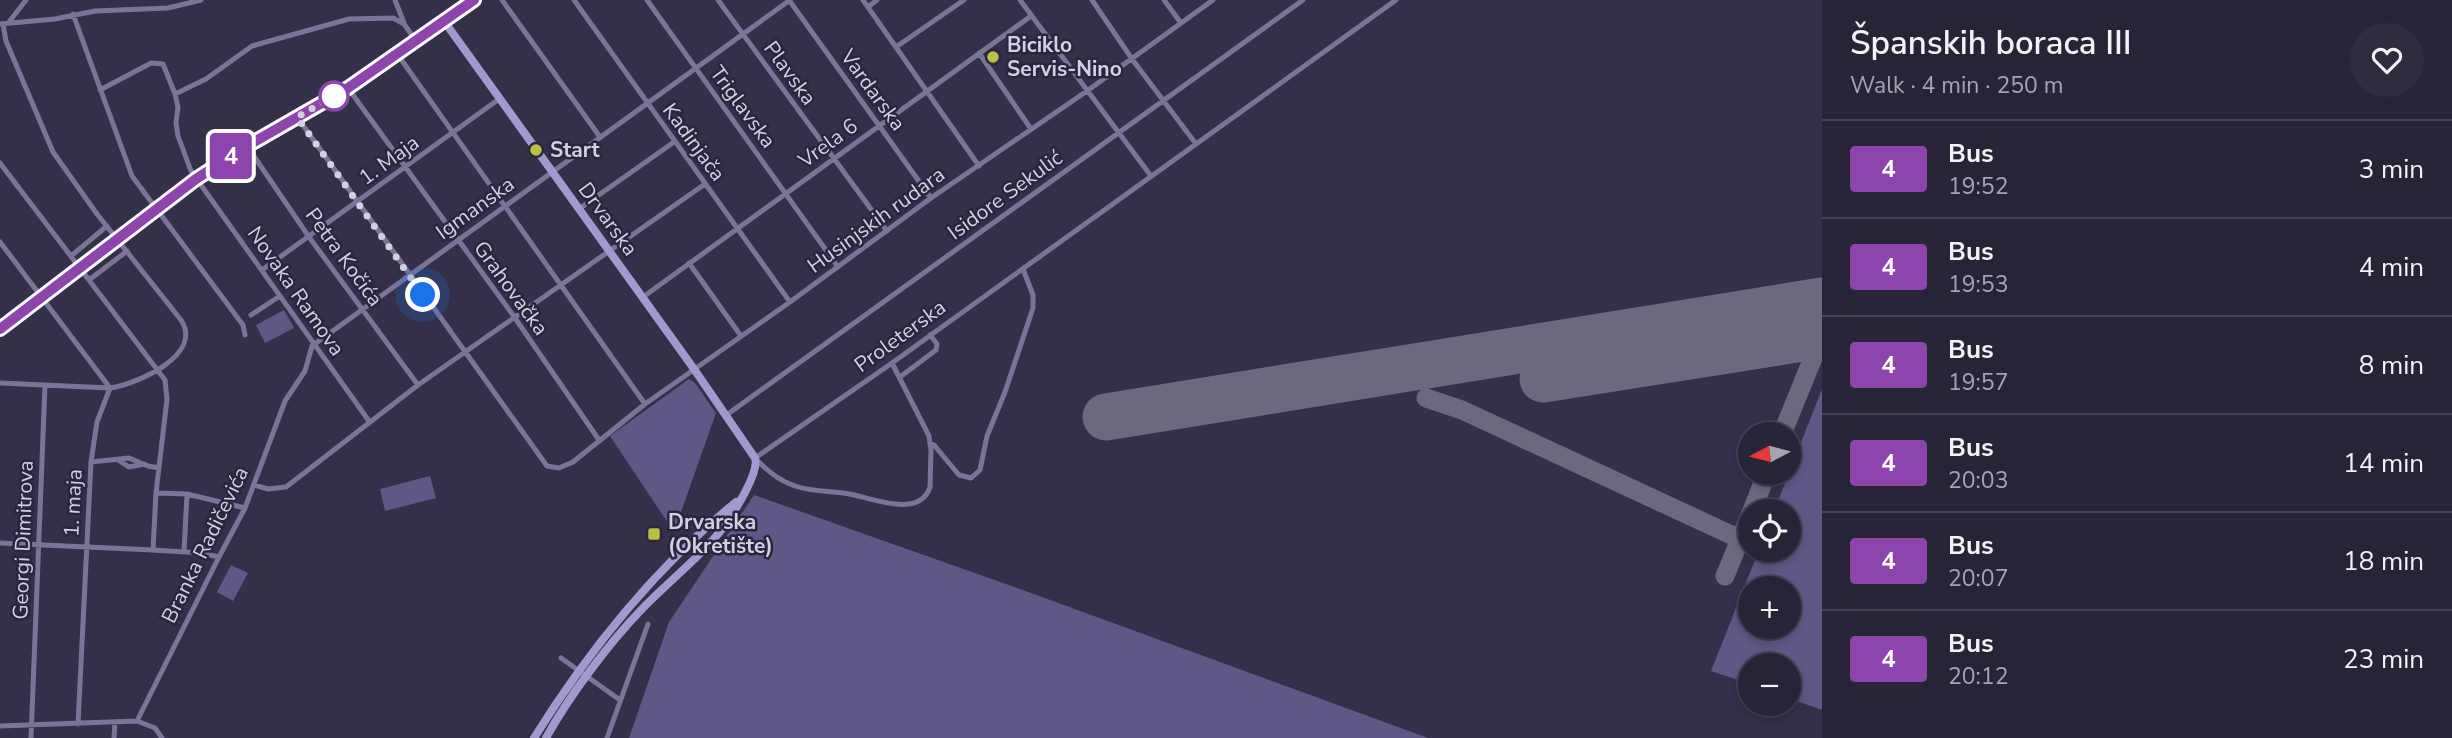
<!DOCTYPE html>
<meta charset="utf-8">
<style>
body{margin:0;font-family:"Nunito Sans",sans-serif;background:#302c40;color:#f1f3f6;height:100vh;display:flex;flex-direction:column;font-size:26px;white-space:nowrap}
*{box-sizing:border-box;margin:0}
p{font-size:23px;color:#a5a4ae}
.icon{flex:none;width:38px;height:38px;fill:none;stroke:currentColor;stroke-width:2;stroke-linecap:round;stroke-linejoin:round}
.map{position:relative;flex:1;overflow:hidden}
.panel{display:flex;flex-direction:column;background:#282438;width:630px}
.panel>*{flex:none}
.badge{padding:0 14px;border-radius:5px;font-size:24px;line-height:46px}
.needle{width:46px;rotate:263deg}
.fabs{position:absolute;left:1738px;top:422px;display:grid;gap:14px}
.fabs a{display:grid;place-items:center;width:63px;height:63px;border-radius:50%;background:#282438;box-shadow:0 4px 10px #0003,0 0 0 2px #444153;font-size:35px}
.you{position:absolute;width:35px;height:35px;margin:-18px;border:5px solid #fff;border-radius:50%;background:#1a73e8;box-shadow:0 0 0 10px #1a73e833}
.map>.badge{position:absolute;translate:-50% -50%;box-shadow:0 0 0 4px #fff}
.round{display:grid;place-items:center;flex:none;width:74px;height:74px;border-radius:37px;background:#302c40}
.overview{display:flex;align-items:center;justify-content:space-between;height:119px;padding:0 28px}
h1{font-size:33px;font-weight:600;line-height:52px}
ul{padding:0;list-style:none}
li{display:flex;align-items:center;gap:21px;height:98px;padding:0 28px;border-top:2px solid #444153}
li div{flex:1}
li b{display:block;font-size:26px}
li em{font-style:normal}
li .badge{min-width:77px;font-weight:700;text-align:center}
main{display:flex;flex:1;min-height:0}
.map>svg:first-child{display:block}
</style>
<main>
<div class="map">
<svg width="1822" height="738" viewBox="0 0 1822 738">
<rect width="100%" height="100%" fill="#35304a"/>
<path fill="#5f5785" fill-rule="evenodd" d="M284,310l10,18 -29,15 -9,-18z
M689,379l6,4 21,30 -42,119 -64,-96z
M1822,389v321l-33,-12 -1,-33h-38v19l-39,-13 48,-121h29v-39h-14zM1788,588v38h-38v-38z
M430,476l6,22 -51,13 -5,-22z
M754,495l266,94 408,149h-799l40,-116z
M231,565l17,8 -15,28 -16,-9z"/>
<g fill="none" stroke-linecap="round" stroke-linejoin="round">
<path stroke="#6c687e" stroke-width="19" d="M1426,398l36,12 278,129
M1782,434l33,-81 -6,-11 -7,-4
M1752,511l15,-39
M1725,576l25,-61"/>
<path stroke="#6c687e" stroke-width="47" d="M1543,379l279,-44
M1106,417l716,-116"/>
<path stroke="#7a7596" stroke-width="5" d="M395,0l9,23
M502,0l98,137
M574,0l216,302
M647,0l191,267
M718,0l169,231
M789,0l142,198
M863,0l116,166
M1020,0l131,176
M1092,0l40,59 64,85
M1164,0l17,23
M868,7l9,-7
M73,14l59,162 111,149 2,10
M9,22l17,-22
M0,24l55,-5 40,-8 73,-3 33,-8
M3,24l3,17 47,111 44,62 84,106c23,35 -44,64 -71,68l-13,34 -6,40 -13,262
M896,47l68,-47
M979,53l52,76
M398,55l247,349
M348,88l167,230 84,122
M100,90l51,-27 12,1 12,30 3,13 -2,16 2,13 13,35 178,250
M175,94l31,-15 46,-33 97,-27 44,-1 11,6 12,17
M297,117l250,349 12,2 14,-6 72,-58 145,-102 141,-104 156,-107 126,-91
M247,146l62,91 109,148
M0,163l165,217 2,19 -11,94 -3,57
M579,209l95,-67
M0,242l110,146
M71,256l36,-30
M689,263l52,73
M262,270l237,-171
M89,280l38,-29
M643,297l388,-281
M251,315l29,-19
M0,329l196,-150 51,-33 101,-58 96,-67
M892,363l37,73 2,14 -1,37c-10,32 -59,11 -80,7 -18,-3 -38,-2 -55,-8 -15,-5 -30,-17 -40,-28l137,-95 504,-363
M900,377l36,-27 1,-6 -7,-9
M0,383l110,5
M725,416l578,-416
M930,444l4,1 25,30 12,3 9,-8 7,-34 18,-44 28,-84v-13l-10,-26
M118,460l11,7 15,-3
M91,462l38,-4 19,8 11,2
M254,485l14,4 18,-2 132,-102 287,-201
M156,493l31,1 58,14
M0,543l153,7 48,3 18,4
M184,552l3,-58
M561,658l59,42
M137,721l82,-164 26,-49 40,-107 20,-30 7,-25 478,-346
M0,726l137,-5 18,7 7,10
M31,738l14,-353
M114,738l1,-16
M607,738l41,-114"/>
<path stroke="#a299ce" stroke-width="8" d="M474,0l-30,21 250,348 61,89c5,14 -21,54 -30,67 -20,28 -58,58 -83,84 -33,34 -73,87 -96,129
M534,738c55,-88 121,-170 202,-236"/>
</g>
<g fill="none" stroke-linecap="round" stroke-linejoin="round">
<defs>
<path id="line" d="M0,329l196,-150 51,-33 101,-58 126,-88"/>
</defs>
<use href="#line" stroke="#fff" stroke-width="16"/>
<use href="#line" stroke="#8e44ad" stroke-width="10"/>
<path stroke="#d3d1e1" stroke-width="7" stroke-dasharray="0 12.6" d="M334,96l-37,21 126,178"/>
</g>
<g fill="#bac045" stroke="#2b263f" stroke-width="2.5">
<circle cx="993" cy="57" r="7"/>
<circle cx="536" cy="150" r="7"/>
<rect x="647" y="527" width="14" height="14" rx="3.5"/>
</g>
<circle fill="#fff" stroke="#8e44ad" stroke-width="3.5" cx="334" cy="96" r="14"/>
<g text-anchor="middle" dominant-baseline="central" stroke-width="5" stroke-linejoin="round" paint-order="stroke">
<g font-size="21" font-weight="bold" fill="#d3d1e1" stroke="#2b263f" text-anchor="start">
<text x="1007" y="45">Biciklo<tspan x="1007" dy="24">Servis-Nino</tspan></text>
<text x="550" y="150">Start</text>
<text x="668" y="522">Drvarska<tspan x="668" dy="24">(Okretište)</tspan></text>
</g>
<g font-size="21" fill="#d3d1e1" stroke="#2b263f">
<text transform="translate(790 73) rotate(54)">Plavska</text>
<text transform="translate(873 90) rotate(54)">Vardarska</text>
<text transform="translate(743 107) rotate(54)">Triglavska</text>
<text transform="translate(694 142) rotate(54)">Kadinjača</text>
<text transform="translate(828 143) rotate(-36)">Vrela 6</text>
<text transform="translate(389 160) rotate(-36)">1. Maja</text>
<text transform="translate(1005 195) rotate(-36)">Isidore Sekulić</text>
<text transform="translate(475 208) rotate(-36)">Igmanska</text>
<text transform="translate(608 219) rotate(54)">Drvarska</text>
<text transform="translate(876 220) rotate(-36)">Husinjskih rudara</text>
<text transform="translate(344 257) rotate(54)">Petra Kočića</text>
<text transform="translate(511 288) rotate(54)">Grahovačka</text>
<text transform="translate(296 291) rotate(55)">Novaka Ramova</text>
<text transform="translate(900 336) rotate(-36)">Proleterska</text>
<text transform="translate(73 503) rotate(-87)">1. maja</text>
<text transform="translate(23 540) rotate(-88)">Georgi Dimitrova</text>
<text transform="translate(205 545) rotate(-64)">Branka Radičevića</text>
</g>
</g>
</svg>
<div class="fabs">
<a><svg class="needle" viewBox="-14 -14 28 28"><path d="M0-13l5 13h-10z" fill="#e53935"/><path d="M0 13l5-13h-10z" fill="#a5a4ae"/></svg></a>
<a><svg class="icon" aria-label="locate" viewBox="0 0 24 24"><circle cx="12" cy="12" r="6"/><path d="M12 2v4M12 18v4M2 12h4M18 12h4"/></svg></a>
<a>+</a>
<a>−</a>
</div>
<div class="you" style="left:423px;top:295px"></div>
<b class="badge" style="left:231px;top:156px;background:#8e44ad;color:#fff">4</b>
</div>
<section class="panel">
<div class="overview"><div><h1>Španskih boraca III</h1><p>Walk · 4 min · 250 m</p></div><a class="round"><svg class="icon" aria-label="heart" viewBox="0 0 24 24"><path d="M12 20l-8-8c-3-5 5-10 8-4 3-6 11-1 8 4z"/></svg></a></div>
<ul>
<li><span class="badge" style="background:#8e44ad;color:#fff">4</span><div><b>Bus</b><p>19:52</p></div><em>3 min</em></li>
<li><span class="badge" style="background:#8e44ad;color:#fff">4</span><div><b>Bus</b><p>19:53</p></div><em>4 min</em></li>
<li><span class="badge" style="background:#8e44ad;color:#fff">4</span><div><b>Bus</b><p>19:57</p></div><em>8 min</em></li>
<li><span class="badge" style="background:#8e44ad;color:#fff">4</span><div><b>Bus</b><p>20:03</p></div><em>14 min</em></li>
<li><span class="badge" style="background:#8e44ad;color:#fff">4</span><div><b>Bus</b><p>20:07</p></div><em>18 min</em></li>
<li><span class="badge" style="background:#8e44ad;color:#fff">4</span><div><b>Bus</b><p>20:12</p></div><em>23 min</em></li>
</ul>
</section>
</main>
